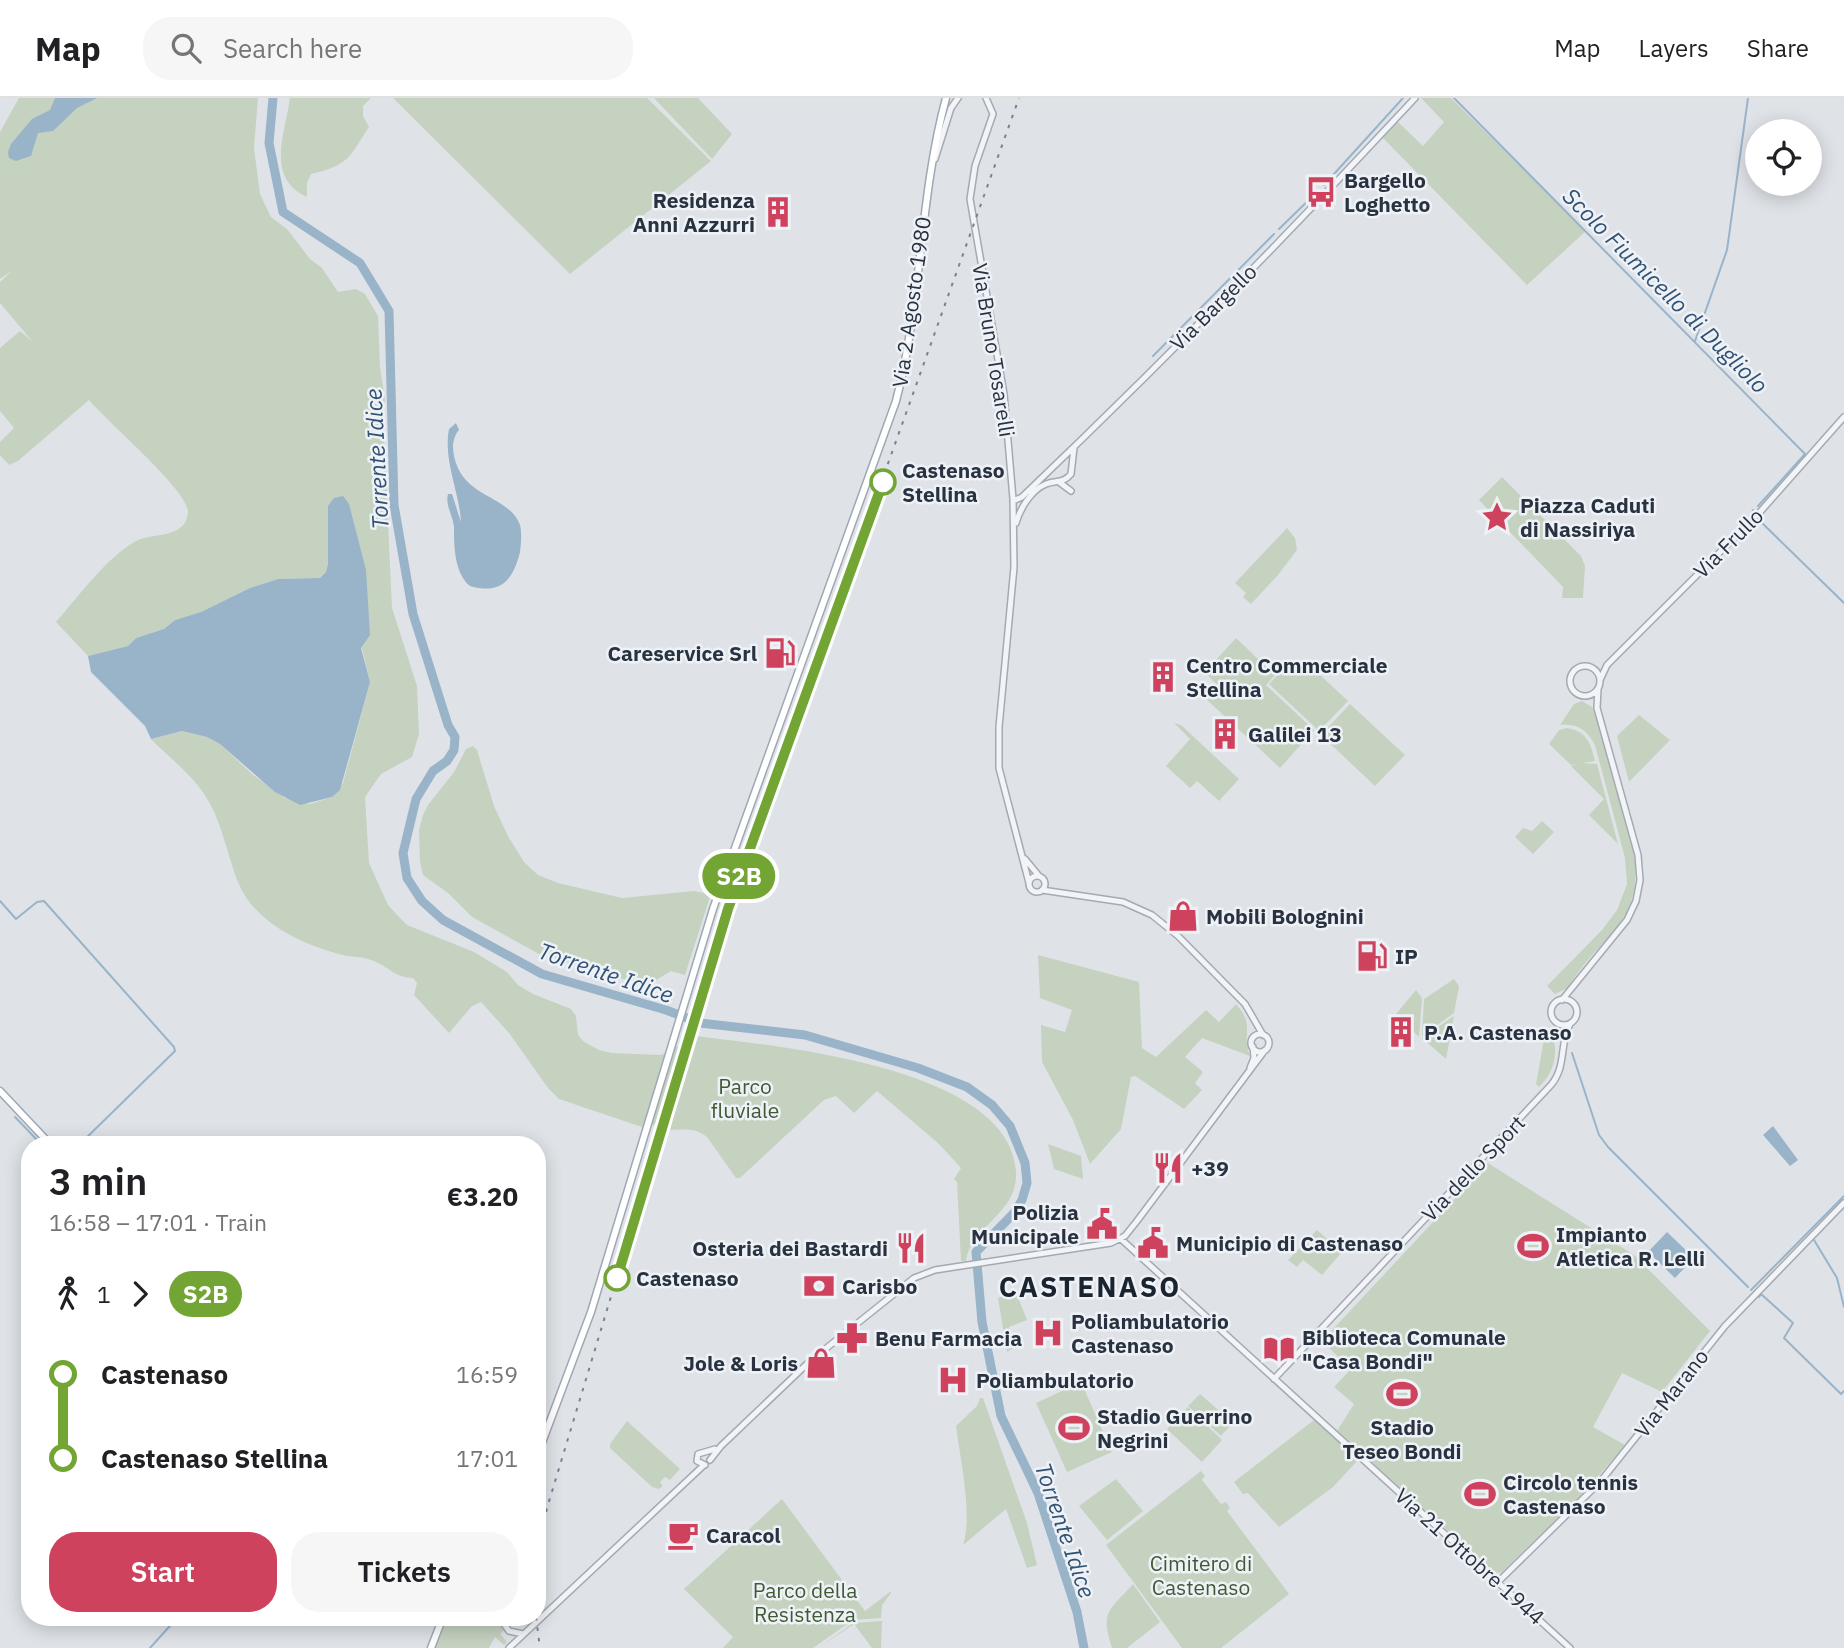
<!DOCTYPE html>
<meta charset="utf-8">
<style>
body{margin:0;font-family:"IBM Plex Sans",sans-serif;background:#f6f6f6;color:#202124;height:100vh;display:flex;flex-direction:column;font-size:26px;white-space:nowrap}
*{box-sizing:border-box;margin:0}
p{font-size:23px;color:#757577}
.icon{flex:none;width:38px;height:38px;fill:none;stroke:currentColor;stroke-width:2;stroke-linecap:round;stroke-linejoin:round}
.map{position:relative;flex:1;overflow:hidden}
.drawer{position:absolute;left:21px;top:1038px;width:525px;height:490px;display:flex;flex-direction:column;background:#fff;border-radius:28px;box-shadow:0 4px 18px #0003}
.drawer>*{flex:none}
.badge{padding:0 14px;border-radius:23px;font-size:24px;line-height:46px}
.buttons{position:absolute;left:1745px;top:21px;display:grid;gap:14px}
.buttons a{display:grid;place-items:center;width:77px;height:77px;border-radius:50%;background:#fff;box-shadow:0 4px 18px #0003;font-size:35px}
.map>.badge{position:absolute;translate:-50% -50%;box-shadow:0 0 0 4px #fff}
.legs{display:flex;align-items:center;gap:10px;height:77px;padding:0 28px;font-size:23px}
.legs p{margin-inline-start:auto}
.summary{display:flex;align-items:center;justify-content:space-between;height:119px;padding:0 28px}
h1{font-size:38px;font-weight:600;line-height:52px}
.action{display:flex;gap:14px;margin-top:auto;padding:14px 28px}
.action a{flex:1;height:80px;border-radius:28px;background:#cf425e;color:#fff;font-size:28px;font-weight:600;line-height:80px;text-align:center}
.action a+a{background:#f6f6f6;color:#202124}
ul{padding:0 28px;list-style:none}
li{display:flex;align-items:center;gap:24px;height:84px;font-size:26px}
li i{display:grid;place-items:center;width:10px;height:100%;margin:0 9px;background:currentColor}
li i::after{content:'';width:18px;height:18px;margin:-9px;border:5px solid;border-radius:50%;background:#fff}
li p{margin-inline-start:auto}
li:first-child i{background:linear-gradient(#0000 50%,currentColor 0)}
li:last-child i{background:linear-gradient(currentColor 50%,#0000 0)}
header{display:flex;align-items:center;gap:42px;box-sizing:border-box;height:98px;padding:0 35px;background:#fff;border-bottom:2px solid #e0e0e0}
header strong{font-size:33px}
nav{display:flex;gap:38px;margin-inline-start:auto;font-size:24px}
.search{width:490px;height:63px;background:#f6f6f6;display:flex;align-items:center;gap:18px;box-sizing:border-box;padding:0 24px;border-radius:28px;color:#757577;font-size:26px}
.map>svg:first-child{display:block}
</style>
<header>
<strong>Map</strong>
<div class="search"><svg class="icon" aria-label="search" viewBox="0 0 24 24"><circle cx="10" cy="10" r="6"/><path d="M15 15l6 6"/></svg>Search here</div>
<nav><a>Map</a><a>Layers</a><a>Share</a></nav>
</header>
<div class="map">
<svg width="1844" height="1550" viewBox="0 0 1844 1550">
<rect width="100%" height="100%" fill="#dfe3e8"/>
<path fill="#c5d2c0" d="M19,0h239l-4,50 6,46 11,23 16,12 23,30 12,9 16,24 18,-3 9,5 13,22 2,51 5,33 -2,15 9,193 25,78 2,48 -7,23 -31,17 -16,23 4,66 19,42 11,12 8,8 67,27 33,20 11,13 15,9 38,15 5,7 2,19 5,6 16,9 13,3 49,2 21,-11 12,-2 2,-6c78,10 313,30 320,135 3,43 -45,54 -50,90h-5l-4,-79 -3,-3 7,-11 -22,-24 -62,-53 -23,22 -18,-17 -12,4 -84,78h-4l-29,-41c-13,-10 -22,-7 -37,-7l2,-9 -30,6 -83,-28 -11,-11 -39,-55 -28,-31 -9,4 -23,27 -35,-38 3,-12 -4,-5c-21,-1 -25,-13 -42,-18 -11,-4 -22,-3 -32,-6 -39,-10 -86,-33 -101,-72 -11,-28 -16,-60 -32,-85 -13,-22 -38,-40 -55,-58l31,-8 25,6 13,7 32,30 33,24 25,6 22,-7 11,-14 27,-101 -42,-176v58l-2,8 -6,6 -42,1 -28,9 -49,24 -26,8 -11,9 -28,9 -8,8 -40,10 -32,-34c22,-25 51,-65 80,-81 16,-9 50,-1 52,-29 1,-21 -82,-91 -99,-112l-71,61 -9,4 -9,-10v-13l14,-14 -14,-17v-63l20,-17 12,10 -32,-38v-21l13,-12 -13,9v-147z
M290,0h81l-8,8v10l6,11c-20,30 -19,38 -58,47l-4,9v14c-42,-19 -22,-63 -17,-99z
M393,0h254l64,63 -141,113z
M654,0h44l34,36 -20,25z
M1421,0h30l135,133 -59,54 -144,-147 14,-17 26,25 21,-24z
M1502,379l79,79 4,10 -2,32h-21l1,-11 -84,-87z
M1287,430l8,10 2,12 -19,25 -27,29 -8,-7 3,-4 -11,-10z
M1236,540l39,37 -9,10 48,45 -34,38 -76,-71 12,-13 -11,-12z
M1291,562l9,8 5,-7 43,40 -29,30 -50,-47z
M1582,603l10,6 4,9 38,137c10,74 -35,81 -66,135l-13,6 -8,-8 55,-56 15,-20 10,-26 -2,-26 -30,-113c-8,-15 -17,-22 -35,-20l14,-21z
M1350,606l55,51 -30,31 -54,-51z
M1639,617l31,25 -41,42 -12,-46z
M1174,625l7,2 58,54 -20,22 -22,-20 -7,7 -24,-22 24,-27z
M1567,630c20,3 24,16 28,33l-24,4 -22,-21 10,-14z
M473,648l4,4 17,56 14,30 16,26 14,13 20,8 64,15 72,-7 10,2 6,4 -25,78 -14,-4 -25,15 -107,-32 -67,-37 -24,-24 -25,-18 -3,-13 -1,-32 4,-15 5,-10 26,-33 12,-23z
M1580,665l17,1 21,80 -29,-29 15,-16 -33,-33z
M1542,723l12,11 -21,22 -18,-17 8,-9 9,3z
M1038,857l101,27 3,66 14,9 50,-47 13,12 17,-18c20,23 5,29 14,52l-48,-18 -17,19 18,15 -8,11 7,7 -18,19 -49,-33 -4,1 -10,52 -31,35 -17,-44 -31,-58 -1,-37 24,7 7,-22 -32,-12z
M1454,881l5,7 -5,27 -32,23 2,-37z
M1416,892l6,8 -3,39 -23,-23z
M1454,918l-8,43 -24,-21z
M1552,936c7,20 2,38 -13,53l-3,-3 8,-45z
M1048,1046l33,12 2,23 -29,-10z
M1488,1065l146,92 76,76 -48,61 -40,-19 -29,54 32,18 -44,51 -80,77 -7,-1 -157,-141 17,-27 -20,-17 17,-18 -29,-28z
M1317,1132l25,22 -20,23 -19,-15 -6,7 -9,-7z
M1016,1194l11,28 -18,7 7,19 -9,6 -9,-54z
M1081,1284l31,70 -45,20 -31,-69z
M1200,1296l33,29 -12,13 -33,-30z
M980,1300h3l44,125 10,42 -10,3 -21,-59 -43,36c10,-30 -3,-87 -7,-119l21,-20z
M1188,1309l34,33 -20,22 -35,-33z
M1314,1322l44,40 -25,27 -54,40 -31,-34 -5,1 -9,-12z
M627,1323l53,48 -10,11 -5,-3 -5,5 3,4 -4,3 -7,-2 -42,-39v-4z
M1201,1373l4,5 -3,4 19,24 5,-2 4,6 -3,3 62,83 -68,54h-39l-76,-103z
M1116,1381l27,32 -36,29 -28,-34z
M782,1401l83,112 26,-20v2l-9,12 -1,13 -28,2 -40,28h-90l10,-11 -49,-48z
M1133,1486l27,38 -33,26h-15c-12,-37 -3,-37 21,-64z
M448,1519h47l9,13 -4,4 7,8 -3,3 -9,-8 -6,11h-54z
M882,1523l-1,27h-9l-18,-24 -36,24 35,-25z"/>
<path fill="#99b3c9" d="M55,0h42l-20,10 -24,23 -15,2 -7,23 -15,5 -7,-3 -1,-6 3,-8 21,-25 18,-9z
M456,325l3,7c-6,7 -7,16 -5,26 9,43 54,38 66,69 2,7 1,20 0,27 -7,28 -19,43 -50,34 -16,-13 -16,-41 -16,-59 -1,-11 -9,-22 -6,-33h4l9,28c-2,-32 -18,-61 -12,-93z
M343,398l6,8 17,66 4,65 -9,13 9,34 -30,108 -8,7 -32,8 -25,-13 -55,-48 -13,-7 -25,-6 -31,8 -6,-13 -54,-54 -3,-16 40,-10 8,-8 28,-9 11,-9 26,-8 49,-24 28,-9 42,-1 6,-6 2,-8v-58l6,-8z
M1773,1028l25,34 -8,6 -27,-31z
M1667,1134l27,26 -19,20 -27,-26z"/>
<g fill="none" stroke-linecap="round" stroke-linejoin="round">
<path stroke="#99b3c9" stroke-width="2" d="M1454,0l351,356 -47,52
M1324,87l79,-87
M1279,131l39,-38
M1695,243l32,-91 21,-152
M1153,258l121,-122
M1752,416l1,-4
M1758,421l86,84
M0,803l16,18 21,-17 7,-1 130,146 1,4 -95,93
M1572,955l27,82 9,12 140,140
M15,1019l26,27
M1814,1142l23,38 7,29
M1751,1192l93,-94
M1759,1199l2,-3 32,29 -9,15 57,56 3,-3
M150,1550l28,-31"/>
<path stroke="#99b3c9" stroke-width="9" d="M273,0l-4,45 14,69 77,51 29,48 5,194 19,109 35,111 7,12 -1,13 -7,11 -14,10 -17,28 -13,54 4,25 15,23 21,19 99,54 124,36 34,13 105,12 113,33 49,19 25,18 18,21 15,37 2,20 -5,17 -8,13 -38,39 6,70 19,94 37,77 39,119 7,36"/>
<defs>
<path id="minor" d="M986,0l7,16 -18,52 -5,33 34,195 9,105 1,68 -15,160v41l30,115
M935,61l16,-51 7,-10
M1059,384l12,9
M1013,403l9,-4c135,-129 266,-262 393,-399
M1016,425c4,-14 15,-33 30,-39 10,-4 17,0 25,-10l3,-26
M1570 583a15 15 0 1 1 30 0a15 15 0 1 1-30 0Z
M1600,582l7,-15 153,-153 84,-95
M1025,761l14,17
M1029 786a8 8 0 1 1 16 0a8 8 0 1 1-16 0Z
M1042,792l81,12 29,13 26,21 67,68 18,31
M1551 914a13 13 0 1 1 26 0a13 13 0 1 1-26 0Z
M1562,902l65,-80 9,-19 4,-21 -2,-25 -41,-147 1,-19
M1251 945a9 9 0 1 1 18 0a9 9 0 1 1-18 0Z
M1250,970l4,-10 -1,-11
M1121,1141l449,409
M1274,1281l277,-294c16,-19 8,-41 19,-61
M710,1362l11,-14 88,-84 105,-84 21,-8 176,-27 14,-7 12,-15 128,-171
M705,1367l-8,-4 1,-7 17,-5
M1498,1484l102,-100 125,-156 119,-123
M499,1519l10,14 14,3
M509,1550l195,-183"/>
<path id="major" d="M0,993l50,53
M537,1358l54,-144 122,-403 183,-508c26,-99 23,-203 50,-303
M431,1550l12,-31"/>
</defs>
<use href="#minor" stroke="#a4aab2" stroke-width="8"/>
<use href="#major" stroke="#9ea8b4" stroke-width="9"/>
<use href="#minor" stroke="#f2f4f7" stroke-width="5"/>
<use href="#major" stroke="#fff" stroke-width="6"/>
<path stroke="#788392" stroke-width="2" stroke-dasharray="3.5 7" stroke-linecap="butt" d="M537,1455l10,-45 181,-598 291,-812
M536,1519l4,31"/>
</g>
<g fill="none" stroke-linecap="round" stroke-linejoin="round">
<defs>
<path id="line-1" d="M617,1180l111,-369 155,-427"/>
</defs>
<use href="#line-1" stroke="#fff" stroke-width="16"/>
<use href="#line-1" stroke="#73a534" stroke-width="10"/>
</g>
<defs>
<symbol id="bus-bare" viewBox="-9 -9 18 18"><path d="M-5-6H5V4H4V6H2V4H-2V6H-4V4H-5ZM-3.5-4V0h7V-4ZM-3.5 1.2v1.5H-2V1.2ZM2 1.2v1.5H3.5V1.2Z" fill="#cf425e" stroke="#eef2f6" stroke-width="2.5" paint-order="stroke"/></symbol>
<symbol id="building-bare" viewBox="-9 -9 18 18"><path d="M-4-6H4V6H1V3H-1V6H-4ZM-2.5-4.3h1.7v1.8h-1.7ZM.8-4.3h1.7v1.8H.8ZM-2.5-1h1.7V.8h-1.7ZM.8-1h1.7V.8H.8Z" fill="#cf425e" stroke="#eef2f6" stroke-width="2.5" paint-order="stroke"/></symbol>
<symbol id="sight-bare" viewBox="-9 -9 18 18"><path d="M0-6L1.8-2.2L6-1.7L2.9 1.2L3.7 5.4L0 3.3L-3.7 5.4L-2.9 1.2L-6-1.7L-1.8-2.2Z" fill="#cf425e" stroke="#eef2f6" stroke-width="2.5" paint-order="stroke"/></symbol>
<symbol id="fuel-bare" viewBox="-9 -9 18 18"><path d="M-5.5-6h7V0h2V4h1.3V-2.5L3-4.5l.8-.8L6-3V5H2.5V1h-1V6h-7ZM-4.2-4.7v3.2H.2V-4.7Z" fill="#cf425e" stroke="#eef2f6" stroke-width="2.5" paint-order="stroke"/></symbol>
<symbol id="shop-bare" viewBox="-9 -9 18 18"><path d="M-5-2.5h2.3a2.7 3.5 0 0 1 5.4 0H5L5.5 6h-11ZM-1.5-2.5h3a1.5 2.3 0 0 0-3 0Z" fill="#cf425e" stroke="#eef2f6" stroke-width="2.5" paint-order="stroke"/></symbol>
<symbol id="restaurant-bare" viewBox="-9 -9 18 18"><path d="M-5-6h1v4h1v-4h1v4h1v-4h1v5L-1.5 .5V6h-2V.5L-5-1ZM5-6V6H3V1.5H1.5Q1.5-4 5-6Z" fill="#cf425e" stroke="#eef2f6" stroke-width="2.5" paint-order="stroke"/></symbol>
<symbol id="civic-bare" viewBox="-9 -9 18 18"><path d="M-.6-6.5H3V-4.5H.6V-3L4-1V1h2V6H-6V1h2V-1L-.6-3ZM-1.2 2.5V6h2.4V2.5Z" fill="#cf425e" stroke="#eef2f6" stroke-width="2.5" paint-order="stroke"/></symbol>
<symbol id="stadium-bare" viewBox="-9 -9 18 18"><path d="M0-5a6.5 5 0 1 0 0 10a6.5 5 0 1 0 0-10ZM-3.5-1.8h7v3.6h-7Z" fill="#cf425e" stroke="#eef2f6" stroke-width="2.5" paint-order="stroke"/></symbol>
<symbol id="bank-bare" viewBox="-9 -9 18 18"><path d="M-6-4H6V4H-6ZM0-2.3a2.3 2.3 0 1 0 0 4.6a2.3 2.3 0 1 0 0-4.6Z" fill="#cf425e" stroke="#eef2f6" stroke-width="2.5" paint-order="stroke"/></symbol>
<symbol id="hospital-bare" viewBox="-9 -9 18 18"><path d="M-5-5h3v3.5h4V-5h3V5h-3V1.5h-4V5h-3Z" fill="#cf425e" stroke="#eef2f6" stroke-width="2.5" paint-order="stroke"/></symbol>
<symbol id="pharmacy-bare" viewBox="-9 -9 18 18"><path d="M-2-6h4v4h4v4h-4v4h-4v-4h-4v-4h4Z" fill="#cf425e" stroke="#eef2f6" stroke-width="2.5" paint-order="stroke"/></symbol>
<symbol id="library-bare" viewBox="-9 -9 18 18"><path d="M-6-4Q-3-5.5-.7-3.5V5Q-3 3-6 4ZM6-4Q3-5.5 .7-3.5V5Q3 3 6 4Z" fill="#cf425e" stroke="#eef2f6" stroke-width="2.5" paint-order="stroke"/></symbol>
<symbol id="cafe-bare" viewBox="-9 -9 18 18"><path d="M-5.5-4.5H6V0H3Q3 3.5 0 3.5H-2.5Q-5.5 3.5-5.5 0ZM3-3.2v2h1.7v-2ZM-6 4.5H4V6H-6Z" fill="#cf425e" stroke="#eef2f6" stroke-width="2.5" paint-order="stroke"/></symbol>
</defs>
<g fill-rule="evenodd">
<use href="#bus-bare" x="1299" y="72" width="44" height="44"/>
<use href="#building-bare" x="756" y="92" width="44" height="44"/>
<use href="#sight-bare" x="1475" y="397" width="44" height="44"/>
<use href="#fuel-bare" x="758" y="533" width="44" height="44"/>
<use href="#building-bare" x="1141" y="557" width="44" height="44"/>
<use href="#building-bare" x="1203" y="614" width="44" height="44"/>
<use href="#shop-bare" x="1161" y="796" width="44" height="44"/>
<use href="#fuel-bare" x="1350" y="836" width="44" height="44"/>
<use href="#building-bare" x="1379" y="912" width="44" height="44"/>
<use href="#restaurant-bare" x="1146" y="1048" width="44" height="44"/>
<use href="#civic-bare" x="1080" y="1104" width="44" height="44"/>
<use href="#civic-bare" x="1131" y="1123" width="44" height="44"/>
<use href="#stadium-bare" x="1511" y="1126" width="44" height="44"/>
<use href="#restaurant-bare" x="889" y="1128" width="44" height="44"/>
<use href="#bank-bare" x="797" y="1166" width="44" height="44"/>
<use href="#hospital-bare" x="1026" y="1213" width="44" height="44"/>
<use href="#pharmacy-bare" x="830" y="1218" width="44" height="44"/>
<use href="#library-bare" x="1257" y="1229" width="44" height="44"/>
<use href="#shop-bare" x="799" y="1243" width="44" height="44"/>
<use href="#hospital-bare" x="931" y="1260" width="44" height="44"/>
<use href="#stadium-bare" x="1380" y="1274" width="44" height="44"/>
<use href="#stadium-bare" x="1052" y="1308" width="44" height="44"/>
<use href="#stadium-bare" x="1458" y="1374" width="44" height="44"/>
<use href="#cafe-bare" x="661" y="1415" width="44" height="44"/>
</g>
<g fill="#fff" stroke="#73a534" stroke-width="3.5">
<circle cx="883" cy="384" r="12"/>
<circle cx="617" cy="1180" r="12"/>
</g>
<g text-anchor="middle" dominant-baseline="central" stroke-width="5" stroke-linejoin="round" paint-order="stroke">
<g font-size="21" font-weight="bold" fill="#283240" stroke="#eef2f6" text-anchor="start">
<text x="1344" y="82">Bargello<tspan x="1344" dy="24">Loghetto</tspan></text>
<text x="755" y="102" text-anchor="end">Residenza<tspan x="755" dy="24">Anni Azzurri</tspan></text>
<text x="1520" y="407">Piazza Caduti<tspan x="1520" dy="24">di Nassiriya</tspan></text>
<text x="757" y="555" text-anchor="end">Careservice Srl</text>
<text x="1186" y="567">Centro Commerciale<tspan x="1186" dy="24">Stellina</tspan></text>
<text x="1248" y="636">Galilei 13</text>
<text x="1206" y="818">Mobili Bolognini</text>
<text x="1395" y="858">IP</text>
<text x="1424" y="934">P.A. Castenaso</text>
<text x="1191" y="1070">+39</text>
<text x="1079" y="1114" text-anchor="end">Polizia<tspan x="1079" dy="24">Municipale</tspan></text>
<text x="1556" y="1136">Impianto<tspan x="1556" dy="24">Atletica R. Lelli</tspan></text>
<text x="1176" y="1145">Municipio di Castenaso</text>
<text x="888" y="1150" text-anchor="end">Osteria dei Bastardi</text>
<text x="842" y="1188">Carisbo</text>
<text x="1071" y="1223">Poliambulatorio<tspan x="1071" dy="24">Castenaso</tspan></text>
<text x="1302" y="1239">Biblioteca Comunale<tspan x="1302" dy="24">"Casa Bondi"</tspan></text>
<text x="875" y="1240">Benu Farmacia</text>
<text x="798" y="1265" text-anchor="end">Jole &amp; Loris</text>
<text x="976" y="1282">Poliambulatorio</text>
<text x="1097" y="1318">Stadio Guerrino<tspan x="1097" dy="24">Negrini</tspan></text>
<text x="1402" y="1329" text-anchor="middle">Stadio<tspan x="1402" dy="24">Teseo Bondi</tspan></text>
<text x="1503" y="1384">Circolo tennis<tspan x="1503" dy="24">Castenaso</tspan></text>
<text x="706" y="1437">Caracol</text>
</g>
<g font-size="21" fill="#283240" stroke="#eef2f6">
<text transform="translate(911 204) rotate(-82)">Via 2 Agosto 1980</text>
<text transform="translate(1213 209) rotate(-45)">Via Bargello</text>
<text transform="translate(994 252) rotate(81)">Via Bruno Tosarelli</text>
<text transform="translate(1728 445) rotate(-45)">Via Frullo</text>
<text transform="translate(1473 1070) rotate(-46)">Via dello Sport</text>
<text transform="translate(1671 1295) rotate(-52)">Via Marano</text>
<text transform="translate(1470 1458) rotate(42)">Via 21 Ottobre 1944</text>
</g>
<g font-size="21" font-weight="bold" fill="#283240" stroke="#eef2f6" text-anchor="start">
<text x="902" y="372">Castenaso<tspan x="902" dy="24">Stellina</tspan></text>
<text x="636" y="1180">Castenaso</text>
</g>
<g font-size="21" fill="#3e5b35" stroke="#eef2f6">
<text x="745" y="988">Parco<tspan x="745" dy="24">fluviale</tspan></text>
<text x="1201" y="1465">Cimitero di<tspan x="1201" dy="24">Castenaso</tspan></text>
<text x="805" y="1492">Parco della<tspan x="805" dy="24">Resistenza</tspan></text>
</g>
<g font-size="23" font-style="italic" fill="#315274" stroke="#eef2f6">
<text transform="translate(1666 192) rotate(45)">Scolo Fiumicello di Dugliolo</text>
<text transform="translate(376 361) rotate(-93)">Torrente Idice</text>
<text transform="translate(606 874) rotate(19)">Torrente Idice</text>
<text transform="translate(1066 1432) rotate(71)">Torrente Idice</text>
</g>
<g font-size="28" font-weight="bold" letter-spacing="2" fill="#1a2330" stroke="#eef2f6">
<text x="1090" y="1188">CASTENASO</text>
</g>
</g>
</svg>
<div class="buttons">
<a><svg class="icon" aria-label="locate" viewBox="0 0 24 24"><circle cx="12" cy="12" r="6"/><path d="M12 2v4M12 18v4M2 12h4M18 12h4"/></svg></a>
</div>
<b class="badge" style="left:739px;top:778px;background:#73a534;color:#fff">S2B</b>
<section class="drawer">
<div class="summary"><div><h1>3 min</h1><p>16:58 – 17:01 · Train</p></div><b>€3.20</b></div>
<div class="legs"><svg class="icon" aria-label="walk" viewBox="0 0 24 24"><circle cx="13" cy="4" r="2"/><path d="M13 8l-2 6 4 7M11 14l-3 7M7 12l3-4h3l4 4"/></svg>1<svg class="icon" aria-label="forward" viewBox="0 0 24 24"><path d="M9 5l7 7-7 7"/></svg><b class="badge" style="background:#73a534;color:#fff">S2B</b></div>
<ul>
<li><i style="color:#73a534"></i><b>Castenaso</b><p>16:59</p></li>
<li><i style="color:#73a534"></i><b>Castenaso Stellina</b><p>17:01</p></li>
</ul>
<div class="action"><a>Start</a><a>Tickets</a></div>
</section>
</div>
